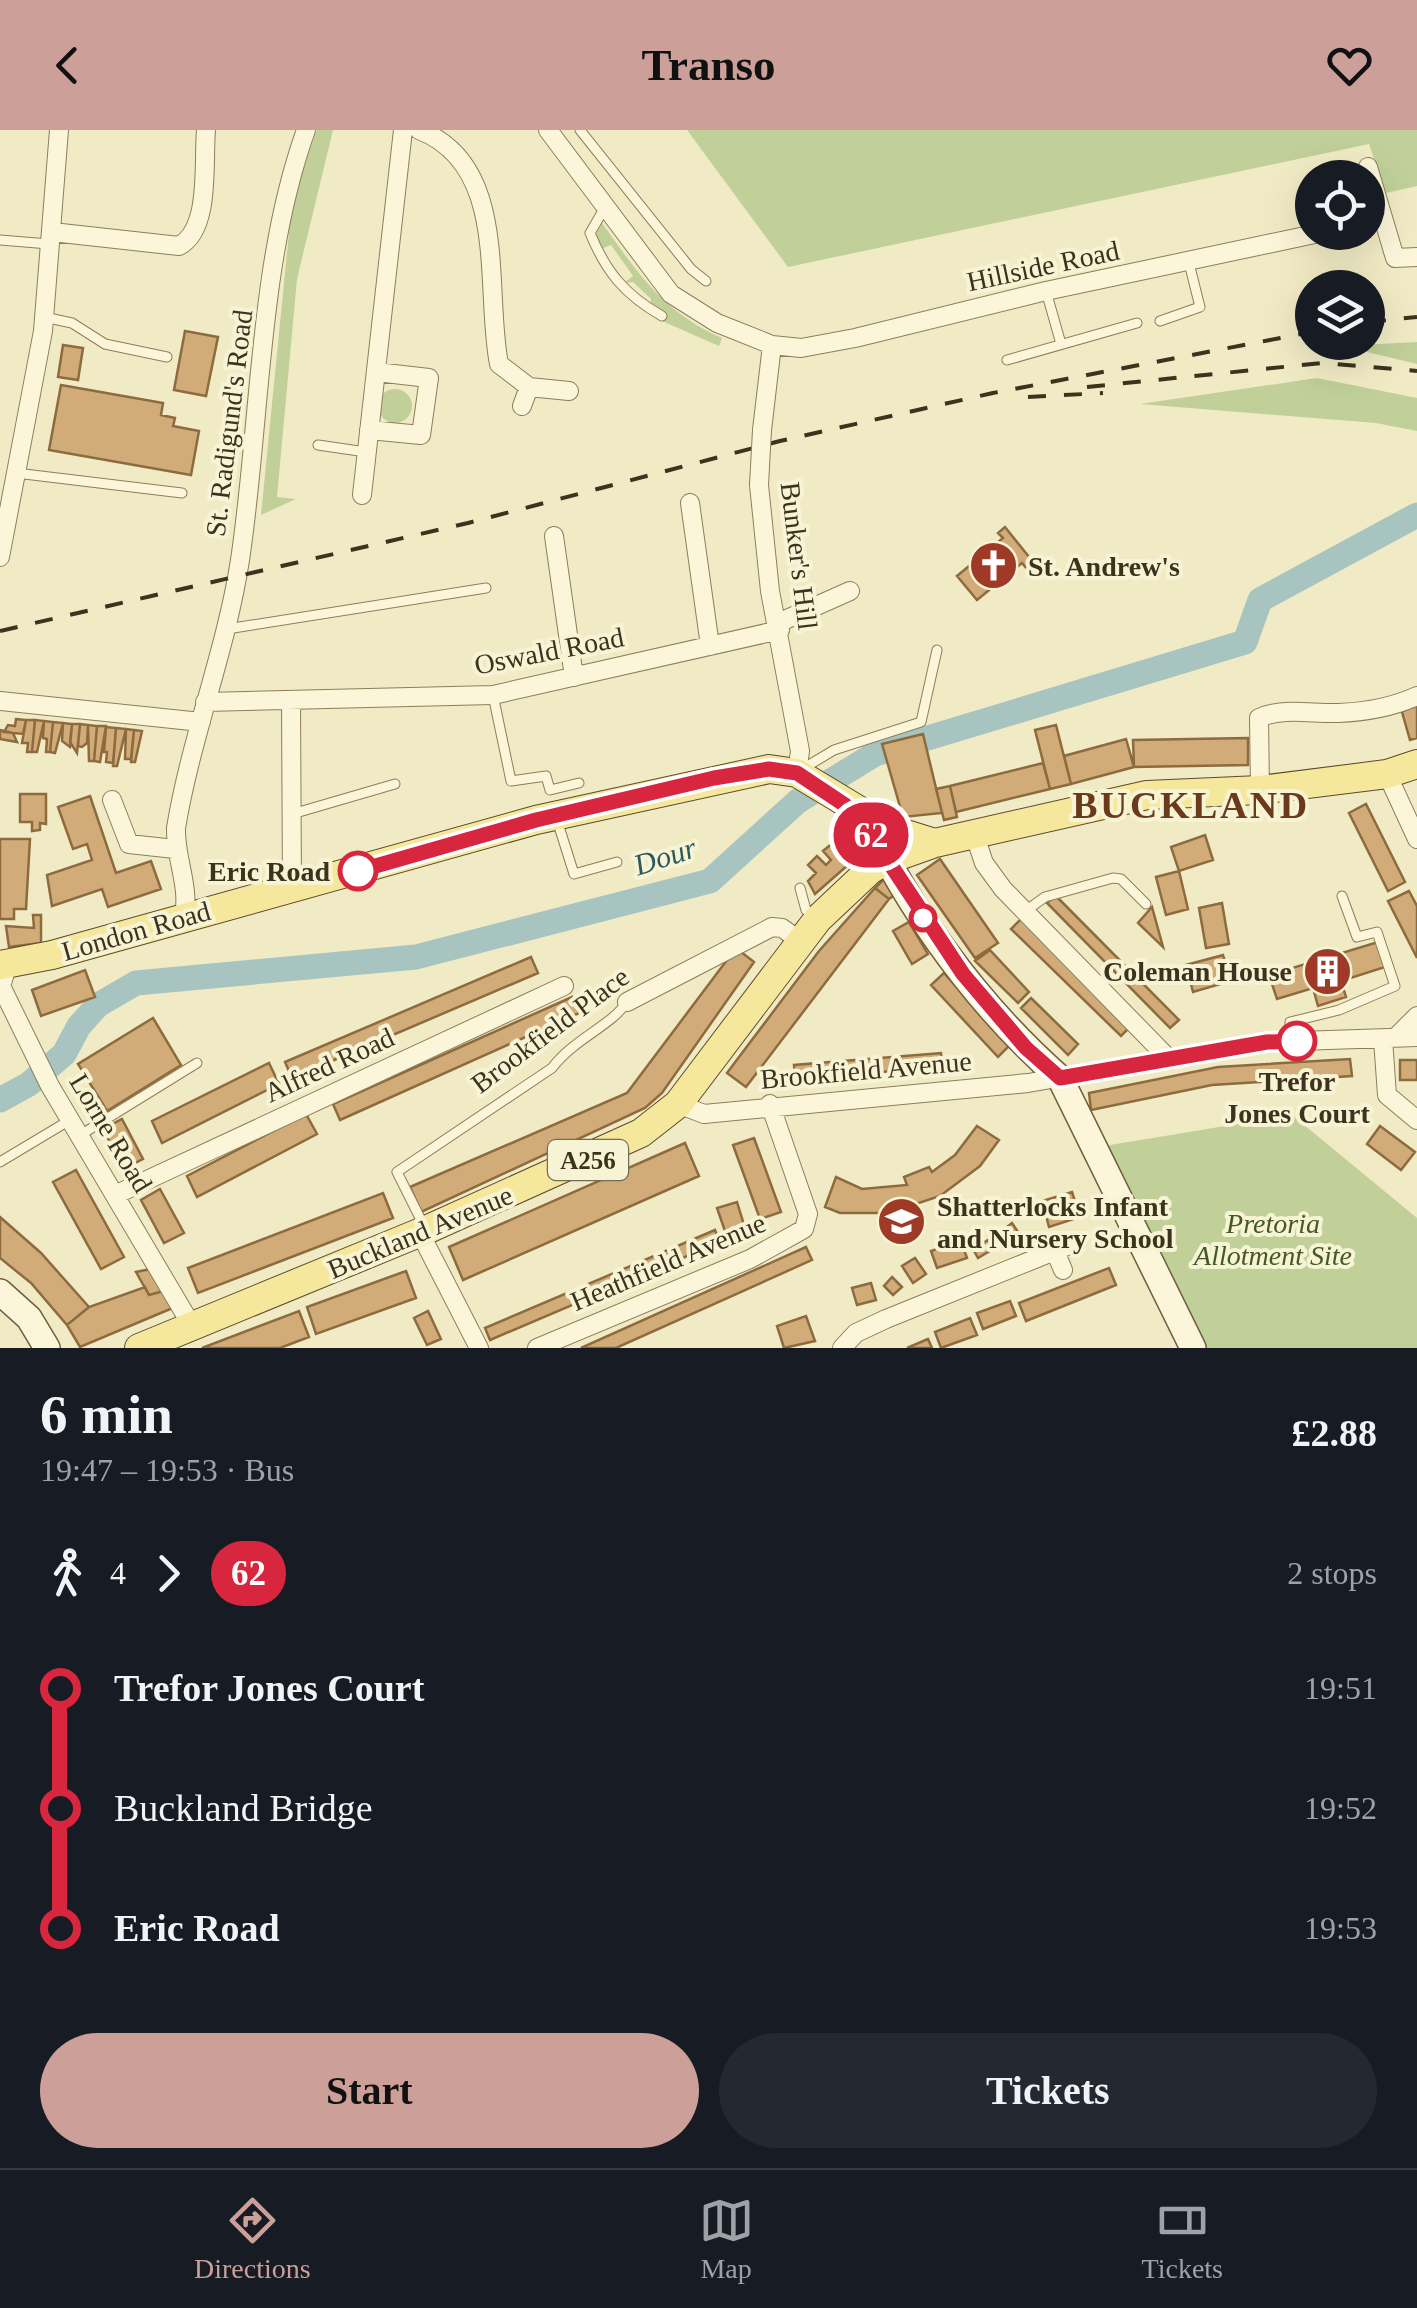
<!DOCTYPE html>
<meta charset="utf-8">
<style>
body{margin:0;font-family:Georgia,serif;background:#242831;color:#f1f3f6;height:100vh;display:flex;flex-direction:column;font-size:38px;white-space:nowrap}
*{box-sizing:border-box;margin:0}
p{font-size:32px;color:#9ea1a6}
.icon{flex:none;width:55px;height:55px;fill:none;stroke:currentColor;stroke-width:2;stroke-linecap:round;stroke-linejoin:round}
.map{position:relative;height:1218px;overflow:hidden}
.drawer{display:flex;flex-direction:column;background:#171b24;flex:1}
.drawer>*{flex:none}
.badge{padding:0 20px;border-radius:32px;font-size:35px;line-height:65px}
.tools{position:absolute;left:1295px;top:30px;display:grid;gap:20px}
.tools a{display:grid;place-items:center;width:90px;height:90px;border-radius:50%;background:#171b24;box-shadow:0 10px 40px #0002;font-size:50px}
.map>.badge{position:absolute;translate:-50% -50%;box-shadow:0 0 0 5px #fff}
.legs{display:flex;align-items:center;gap:15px;height:110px;padding:0 40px;font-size:32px}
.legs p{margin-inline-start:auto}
.head{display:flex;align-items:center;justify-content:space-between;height:170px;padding:0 40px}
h1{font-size:55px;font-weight:800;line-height:75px}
.action{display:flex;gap:20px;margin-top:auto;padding:20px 40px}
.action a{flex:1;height:115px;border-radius:60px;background:#cca098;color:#111;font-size:40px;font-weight:800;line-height:115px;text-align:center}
.action a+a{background:#242831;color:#f1f3f6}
ul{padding:0 40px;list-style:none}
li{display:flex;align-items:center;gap:35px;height:120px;font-size:38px}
li i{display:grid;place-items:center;width:15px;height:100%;margin:0 12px;background:currentColor}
li i::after{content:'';width:25px;height:25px;margin:-12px;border:8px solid;border-radius:50%;background:#171b24}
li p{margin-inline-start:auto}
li:first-child i{background:linear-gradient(#0000 50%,currentColor 0)}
li:last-child i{background:linear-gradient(currentColor 50%,#0000 0)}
header{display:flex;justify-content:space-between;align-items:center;height:130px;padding:0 40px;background:#cca098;color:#111;font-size:45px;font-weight:800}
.tab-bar{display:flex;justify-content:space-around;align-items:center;height:140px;border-top:2px solid #363941;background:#171b24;font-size:28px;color:#9ea1a6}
.tab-bar a{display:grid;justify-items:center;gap:5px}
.tab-bar .selected{color:#cca098}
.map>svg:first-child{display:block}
</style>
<header><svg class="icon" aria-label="back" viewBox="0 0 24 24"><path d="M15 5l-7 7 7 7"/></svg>Transo<svg class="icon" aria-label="heart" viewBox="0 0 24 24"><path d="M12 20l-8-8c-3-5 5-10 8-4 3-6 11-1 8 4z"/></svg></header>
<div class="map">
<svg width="1417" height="1218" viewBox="0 0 1417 1218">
<rect width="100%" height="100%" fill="#f1ebc5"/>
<path fill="#c0d098" d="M317,0h16l-36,149 -20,218 19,2 -35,16 31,-313z
M687,0h730v56l-31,7 -17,-49 -581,123z
M602,93c35,49 62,90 120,115l-3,8 -57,-25 4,-6 -16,-11 1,-5 -18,-17 -9,1 9,-7 -22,-31 -10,4 -5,-15z
M1417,212v22l-75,-18z
M1317,248l100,20v33l-41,-8 -236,-19z
M378 276a17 17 0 1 1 34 0a17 17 0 1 1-34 0Z
M1292,985l125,103v130h-211l-102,-202z"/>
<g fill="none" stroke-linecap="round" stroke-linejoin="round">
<path stroke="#a7c4c0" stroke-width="25" d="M0,970l29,-16 35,-30 15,-28 19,-21 38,-22 280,-26 294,-76 88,-80 77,-47 370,-112 15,-42 157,-85"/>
</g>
<path fill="#d1ac79" stroke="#8d6b3e" stroke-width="2.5" d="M185,201l33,6 -12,59 -32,-6z
M63,215l20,3 -5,32 -20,-3z
M61,255l102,18 -2,12 14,3 -2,8 26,5 -8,44 -142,-25z
M1005,397l29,36 -7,6 -5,-6 -45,37 -20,-24 46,-38 -5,-5z
M1417,572v36l-7,2 -8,-28z
M16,589l10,1 -3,14 -19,-2 4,-7 7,1z
M26,590h9l-3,32h-5l1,-9h-6z
M35,590l9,1 -7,31h-5z
M44,591l9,1 -3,30h-4l1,-13 -4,-1z
M53,592l10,1 -8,30 -5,-1z
M63,593l9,1 -2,23 -8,-6z
M72,594h8l-3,29 -7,-11z
M80,594l8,1 -1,18 -5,4 -4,-1z
M88,595l9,1 -3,35h-5z
M1056,595l15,59 -21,5 -15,-59z
M97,596h9l-6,36 -6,-1z
M106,597l10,1 -3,35 -7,-1 1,-10h-3z
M116,598l10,1 -9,37h-4z
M126,599l8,1 -3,29h-6z
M0,600l13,3 4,9 -17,-3z
M134,600l8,1 -7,31h-4z
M923,604l19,79 -39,4 -21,-73z
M1248,608v27l-114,2 -1,-27z
M1126,609l8,28 -63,17 -7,-28z
M1043,633l7,26 -94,23 -6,-26z
M950,656l7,31 -13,3 -8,-31z
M20,664h26v30l-6,-1v7l-8,1v-9h-12z
M90,666l26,77 35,-12 10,28 -53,18 -6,-18 -50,17 -5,-31 45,-15 -5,-16 -14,5 -15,-42z
M1366,674l39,78 -17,9 -39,-78z
M1205,705l8,25 -34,11 -8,-24z
M0,709h30l-4,70h-12v10h-14z
M834,712l7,7 6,-7 10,15 -42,37 -7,-13 8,-8 -8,-8 9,-9 9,9 5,-5 -8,-9z
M940,729l58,84 -23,15 -58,-83z
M1179,741l9,38 -22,6 -10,-38z
M886,747l10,17 -7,5 -14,-11z
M875,758l14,11 -143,188 -19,-14 92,-122z
M1409,761l8,15v52l-29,-57z
M1055,765l124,125 -9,8 -123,-125z
M1222,773l7,41 -23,4 -7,-40z
M1152,777l11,40 -25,-24z
M33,785h8v28l-32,4 -3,-21 28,2z
M1021,789l109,108 -9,9 -110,-107z
M909,792l19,32 -16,10 -19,-33z
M1378,812l7,25 -44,14 5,16 -28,9 -5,-18 -36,11 -8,-24z
M736,818l18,14 -92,131 -17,15 -224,104 -11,-25 217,-94z
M990,820l39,42 -11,11 -43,-42z
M1223,825l8,26 -38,11 -7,-27z
M531,827l7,16 -246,105 -7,-16z
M85,840l10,27 -54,19 -9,-26z
M944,843l66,72 -12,12 -67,-72z
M572,867l7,16 -239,107 -7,-16z
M1031,868l47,46 -10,11 -47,-47z
M153,888l28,47 -74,46 -29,-47z
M941,923l1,14 -147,12 -1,-14z
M1350,929l2,17 -140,9 -121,25 -2,-17 129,-26z
M1400,930h17v20h-17z
M269,933l10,21 -117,59 -10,-22z
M306,984l11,20 -120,63 -10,-21z
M122,989l21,40 -20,10 -20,-40z
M977,996l22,14 -19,26 -40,30 -51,17h-49l-15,-6 11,-30 26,12 45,-4 -3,-8 25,-10 3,5 23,-17z
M1380,996l35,26 -14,18 -34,-26z
M754,1008l27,74 -21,7 -27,-74z
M685,1013l14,33 -236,104 -14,-33z
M76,1040l48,87 -23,12 -48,-87z
M160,1059l24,44 -20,10 -23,-43z
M1072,1062l8,25 -31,10 -7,-26z
M383,1063l10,25 -195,75 -10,-25z
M737,1072l8,26 -19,6 -9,-26z
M0,1087l41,36 48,54 -22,18 -36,-42 -31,-25z
M1012,1093l8,12 -13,9 -8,-11z
M715,1100l5,12 -230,98 -5,-12z
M988,1110l5,9 -15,9 -5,-9z
M961,1111l6,17 -30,10 -6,-17z
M806,1117l6,13 -196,88h-35z
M915,1128l11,16 -13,9 -11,-17z
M156,1138l11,22 -18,5 -13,-23z
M1109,1138l7,17 -90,36 -7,-18z
M406,1141l10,27 -100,36 -9,-27z
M892,1147l10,10 -9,8 -9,-9z
M871,1153l5,17 -19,5 -5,-17z
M145,1157l4,8 18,-5 8,17 -95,40 -13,-22 22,-18z
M1010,1171l6,15 -33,13 -6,-16z
M299,1181l10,26 -29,11h-78z
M428,1181l13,28 -14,6 -13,-27z
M806,1186l9,25 -31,7 -7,-22z
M970,1188l7,17 -36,13 -6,-16z
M928,1209l4,9h-25z"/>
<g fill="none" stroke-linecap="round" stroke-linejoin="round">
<defs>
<path id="lane" d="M580,0l111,139 15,12
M604,79l-14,24c16,39 35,62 72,83
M0,110l49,4
M1046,161l15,53
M44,187l28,6 33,21 62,13
M1160,191l40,-14 -11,-44
M1007,230l130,-37
M318,315l48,7
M16,343l166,20
M227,499l259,-41
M493,565l18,86 35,-5 4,14 29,-7
M799,641l35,-21 87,-28 16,-72
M292,684l103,-30
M556,687l18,57 43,-12
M800,758l6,22 7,6
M1024,782l21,-15 68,-19 8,1 25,25
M1290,911v-19l49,-12 56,-24 -18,-54 -20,5 -15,-41
M82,1004l115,-71
M0,1032l70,-42
M425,1098l-28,-56 155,-104c23,-30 59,-42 75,-66"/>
<path id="street" d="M419,0c91,35 65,158 80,234l30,23 40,4
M548,0l123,164 46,29 55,22 29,3 54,-10 191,-47 278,-59
M1368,37l27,91 22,-1
M52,102l127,14c32,-17 24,-83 27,-116
M522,276l7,-19
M369,300l52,5 8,-57 -53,-6
M762,300l10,-85
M759,355l11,106 30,160 -3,22
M362,365l41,-365
M690,373l20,143
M554,406l20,141
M0,427l43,-226 16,-201
M778,493l72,-32
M291,570l1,190
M0,571l201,21
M205,572l288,-7 287,-65
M1387,644l30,65
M1260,660l-1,-72c24,-11 53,-4 79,-5 27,-1 55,-6 79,-17
M112,670l17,44 46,5
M975,706l9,27 19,26 167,171
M184,786c6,-30 -9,-58 -8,-88 15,-91 50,-177 64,-268 21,-140 18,-297 66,-430
M8,834l-7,22 49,100 142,240
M627,872l145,-75 10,1 17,12
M1396,907l21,-21
M1383,909l4,56 30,25
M678,974l26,10 324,-31 239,-41 150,-5
M117,1064l447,-208
M420,1103l59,115
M1055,1121l8,19
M537,1218l213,-89 54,-30 4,-15 -38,-110
M842,1218l14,-15 30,-14 191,-77"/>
<path id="secondary" d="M887,730c45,81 104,157 173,218l133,270
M0,1162l29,26 18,30"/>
<path id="primary" d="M0,835l52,-10 484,-135 233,-51 28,4 93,56 45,14
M139,1218l287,-118 215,-97 37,-29 140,-185 52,-49 17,-10 48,-17 212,-48 113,-5 127,-16 30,-10"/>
</defs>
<use href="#lane" stroke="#8d7e5a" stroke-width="11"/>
<use href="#street" stroke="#8d7e5a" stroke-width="20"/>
<use href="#secondary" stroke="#6f5e3d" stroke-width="28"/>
<use href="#primary" stroke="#5b4a2e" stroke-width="30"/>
<use href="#lane" stroke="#fbf6d9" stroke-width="9"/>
<use href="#street" stroke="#fbf6d9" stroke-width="18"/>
<use href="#secondary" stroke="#fbf6d9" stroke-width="25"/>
<use href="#primary" stroke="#f5e89c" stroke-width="28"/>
<path stroke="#3c321e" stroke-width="4" stroke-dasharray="18 18" stroke-linecap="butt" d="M1368,192l49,-5
M1087,257l235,-24 95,8
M1028,267l75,-4
M0,501l468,-108 312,-82 213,-48 319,-61"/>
<defs>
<path id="street-bridge" d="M759,355l3,-55"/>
</defs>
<use href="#street-bridge" stroke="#8d7e5a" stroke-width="20" stroke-linecap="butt"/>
<use href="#street-bridge" stroke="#fbf6d9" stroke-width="18"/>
</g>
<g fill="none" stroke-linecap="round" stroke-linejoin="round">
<defs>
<path id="line-1" d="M358,741l178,-51 178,-42 55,-9 28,4 48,32 26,30 92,139 63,74 34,30 207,-36 30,-1"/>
</defs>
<use href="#line-1" stroke="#fff" stroke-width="22"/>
<use href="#line-1" stroke="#d7263d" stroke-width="15"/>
</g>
<defs>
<symbol id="church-disc" viewBox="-11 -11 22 22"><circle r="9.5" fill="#9f3a26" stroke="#f7f3d5"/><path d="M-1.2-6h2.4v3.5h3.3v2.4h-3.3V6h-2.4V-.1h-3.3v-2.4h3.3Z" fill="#fff"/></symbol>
<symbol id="building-disc" viewBox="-11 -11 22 22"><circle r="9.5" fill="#9f3a26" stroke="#f7f3d5"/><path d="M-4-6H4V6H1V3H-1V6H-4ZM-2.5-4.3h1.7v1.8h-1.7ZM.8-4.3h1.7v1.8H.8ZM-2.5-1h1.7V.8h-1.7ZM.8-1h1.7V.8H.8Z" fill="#fff"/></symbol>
<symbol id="school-disc" viewBox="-11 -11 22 22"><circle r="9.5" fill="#9f3a26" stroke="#f7f3d5"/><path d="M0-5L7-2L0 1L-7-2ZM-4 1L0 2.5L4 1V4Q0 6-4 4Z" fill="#fff"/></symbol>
</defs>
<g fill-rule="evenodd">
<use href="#church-disc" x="966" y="408" width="55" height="55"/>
<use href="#building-disc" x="1300" y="814" width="55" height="55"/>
<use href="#school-disc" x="874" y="1064" width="55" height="55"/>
</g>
<g fill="#fff" stroke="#d7263d" stroke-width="5">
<circle cx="358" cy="741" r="18"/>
<circle cx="923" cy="788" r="12"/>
<circle cx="1297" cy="911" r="18"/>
</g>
<g text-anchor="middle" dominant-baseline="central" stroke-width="8" stroke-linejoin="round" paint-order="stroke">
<rect fill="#f7f3d5" stroke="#746c55" stroke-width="2.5" x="548" y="1010" width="80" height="40" rx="8"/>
<g font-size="25" font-weight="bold" fill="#3c321e">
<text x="588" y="1030">A256</text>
</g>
<g font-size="28" fill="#3c321e" stroke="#f7f3d5">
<text transform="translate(1043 136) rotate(-12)">Hillside Road</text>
<text transform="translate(229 293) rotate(-83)">St. Radigund's Road</text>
<text transform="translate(799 426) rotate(83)">Bunker's Hill</text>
<text transform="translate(549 521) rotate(-11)">Oswald Road</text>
<text transform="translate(136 801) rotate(-16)">London Road</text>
<text transform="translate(550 900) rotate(-37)">Brookfield Place</text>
<text transform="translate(329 935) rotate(-25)">Alfred Road</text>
<text transform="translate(866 940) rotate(-5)">Brookfield Avenue</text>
<text transform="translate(111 1003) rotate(59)">Lorne Road</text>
<text transform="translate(420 1102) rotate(-23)">Buckland Avenue</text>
<text transform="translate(668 1132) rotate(-23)">Heathfield Avenue</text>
</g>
<g font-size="28" font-weight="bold" fill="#3c321e" stroke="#f7f3d5" text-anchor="start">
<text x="1028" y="436">St. Andrew's</text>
<text x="1292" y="841" text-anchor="end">Coleman House</text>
<text x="937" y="1076">Shatterlocks Infant<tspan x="937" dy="32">and Nursery School</tspan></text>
</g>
<g font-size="28" font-weight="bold" fill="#3c321e" stroke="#f7f3d5" text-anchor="end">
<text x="330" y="741">Eric Road</text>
<text x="1297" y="951" text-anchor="middle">Trefor<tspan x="1297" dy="32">Jones Court</tspan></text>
</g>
<g font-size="28" font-style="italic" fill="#435a24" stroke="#f7f3d5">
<text x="1273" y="1093">Pretoria<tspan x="1273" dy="32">Allotment Site</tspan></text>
</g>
<g font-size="30" font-style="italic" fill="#2d585d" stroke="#f7f3d5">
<text transform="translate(665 726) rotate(-18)">Dour</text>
</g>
<g font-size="38" font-weight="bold" letter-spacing="2.5" fill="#6b3a1b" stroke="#f7f3d5">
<text x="1191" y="675">BUCKLAND</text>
</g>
</g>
</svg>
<div class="tools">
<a><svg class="icon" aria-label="locate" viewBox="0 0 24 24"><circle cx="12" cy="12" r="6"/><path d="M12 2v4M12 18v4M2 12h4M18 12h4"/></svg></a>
<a><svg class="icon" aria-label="layers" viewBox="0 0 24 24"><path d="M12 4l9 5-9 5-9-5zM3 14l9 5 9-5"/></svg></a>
</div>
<b class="badge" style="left:871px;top:705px;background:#d7263d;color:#fff">62</b>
</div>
<section class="drawer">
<div class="head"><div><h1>6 min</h1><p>19:47 – 19:53 · Bus</p></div><b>£2.88</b></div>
<div class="legs"><svg class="icon" aria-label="walk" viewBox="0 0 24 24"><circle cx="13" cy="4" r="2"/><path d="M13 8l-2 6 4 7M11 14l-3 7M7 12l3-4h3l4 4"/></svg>4<svg class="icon" aria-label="forward" viewBox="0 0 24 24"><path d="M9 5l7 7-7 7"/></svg><b class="badge" style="background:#d7263d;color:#fff">62</b><p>2 stops</p></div>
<ul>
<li><i style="color:#d7263d"></i><b>Trefor Jones Court</b><p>19:51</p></li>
<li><i style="color:#d7263d"></i><span>Buckland Bridge</span><p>19:52</p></li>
<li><i style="color:#d7263d"></i><b>Eric Road</b><p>19:53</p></li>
</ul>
<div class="action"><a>Start</a><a>Tickets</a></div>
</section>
<nav class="tab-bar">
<a class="selected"><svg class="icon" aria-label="directions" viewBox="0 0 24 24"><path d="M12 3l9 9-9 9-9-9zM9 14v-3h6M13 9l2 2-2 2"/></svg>Directions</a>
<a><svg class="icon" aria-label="map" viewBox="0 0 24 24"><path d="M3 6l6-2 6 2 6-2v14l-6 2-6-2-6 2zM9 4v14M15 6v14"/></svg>Map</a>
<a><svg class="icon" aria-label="tickets" viewBox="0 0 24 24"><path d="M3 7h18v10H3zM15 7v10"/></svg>Tickets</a>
</nav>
